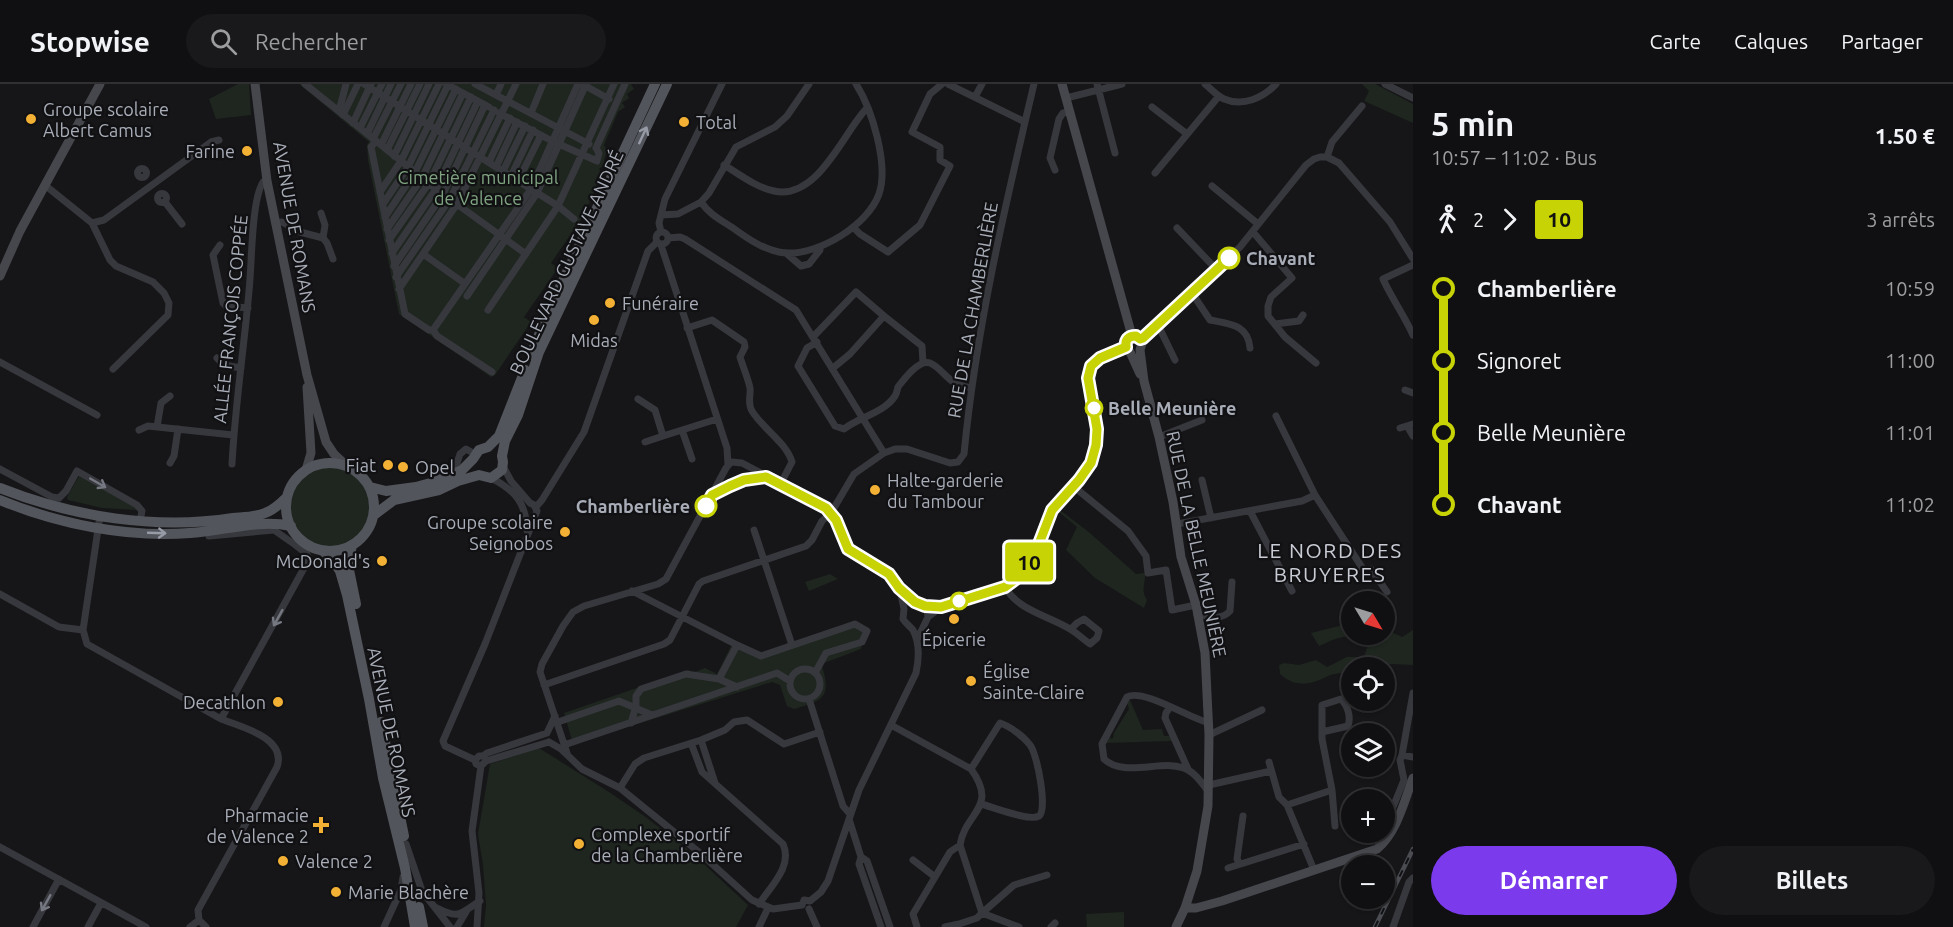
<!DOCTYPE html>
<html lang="fr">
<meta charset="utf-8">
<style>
body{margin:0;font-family:Ubuntu,sans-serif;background:#19191b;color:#f1f3f6;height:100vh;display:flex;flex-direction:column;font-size:22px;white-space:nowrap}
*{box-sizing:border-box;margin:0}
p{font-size:20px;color:#9c9d9f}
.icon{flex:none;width:33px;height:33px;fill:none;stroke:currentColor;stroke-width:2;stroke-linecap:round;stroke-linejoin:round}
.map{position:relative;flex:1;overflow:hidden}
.sheet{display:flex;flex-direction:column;background:#101012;width:540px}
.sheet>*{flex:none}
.badge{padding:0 12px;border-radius:4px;font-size:21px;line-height:39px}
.needle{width:39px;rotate:128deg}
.controls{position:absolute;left:1341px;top:507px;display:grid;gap:12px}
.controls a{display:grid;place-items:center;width:54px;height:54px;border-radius:50%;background:#101012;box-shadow:0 2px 4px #0004,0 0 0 2px #303032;font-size:30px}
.map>.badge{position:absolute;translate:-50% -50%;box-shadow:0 0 0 3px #fff}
.legs{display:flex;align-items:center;gap:9px;height:66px;padding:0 18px;font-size:20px}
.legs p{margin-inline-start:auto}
.overview{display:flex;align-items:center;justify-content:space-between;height:102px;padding:0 18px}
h1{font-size:33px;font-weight:600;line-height:45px}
.primary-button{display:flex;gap:12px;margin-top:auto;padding:12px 18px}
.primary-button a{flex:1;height:69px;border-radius:36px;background:#7c3aed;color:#fff;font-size:24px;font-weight:600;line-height:69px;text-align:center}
.primary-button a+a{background:#19191b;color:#f1f3f6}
ul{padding:0 18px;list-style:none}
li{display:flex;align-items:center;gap:21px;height:72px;font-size:22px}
li i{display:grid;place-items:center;width:9px;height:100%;margin:0 8px;background:currentColor}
li i::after{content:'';width:15px;height:15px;margin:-8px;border:4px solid;border-radius:50%;background:#101012}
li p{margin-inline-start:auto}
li:first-child i{background:linear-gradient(#0000 50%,currentColor 0)}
li:last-child i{background:linear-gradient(currentColor 50%,#0000 0)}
header{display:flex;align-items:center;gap:36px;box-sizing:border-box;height:84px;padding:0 30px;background:#101012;border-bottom:2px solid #303032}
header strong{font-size:28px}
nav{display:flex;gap:33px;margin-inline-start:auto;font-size:21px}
.search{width:420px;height:54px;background:#19191b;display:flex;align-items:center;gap:15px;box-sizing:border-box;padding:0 21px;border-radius:33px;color:#9c9d9f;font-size:22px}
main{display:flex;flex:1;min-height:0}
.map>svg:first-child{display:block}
</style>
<header>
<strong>Stopwise</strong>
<div class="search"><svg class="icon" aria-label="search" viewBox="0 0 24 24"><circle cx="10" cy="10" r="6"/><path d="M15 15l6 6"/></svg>Rechercher</div>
<nav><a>Carte</a><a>Calques</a><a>Partager</a></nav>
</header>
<main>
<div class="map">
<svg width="1413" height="843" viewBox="0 0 1413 843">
<rect width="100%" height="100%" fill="#161618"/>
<path fill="#1e261f" d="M238,0h11l2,31 -35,4 -7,-20z
M299,0h332l3,5 -7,5 2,4 -7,5 3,4 -7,5 -14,33 3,6 -3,9 2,4 -7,5 3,5 -6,4 3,6 -7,4 2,5 -6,5 2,5 -6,4 2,5 -35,51 7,5 -34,49 7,5 -36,53 -4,2 -92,-63 -31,-154 -1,-15 2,-3z
M1362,0h13l38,20v19l-49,-22 5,-10z
M291 423a40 40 0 1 1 80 0a40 40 0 1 1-80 0Z
M79,392l58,32 -1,2 -34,-2 -34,-8 -1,-3z
M1060,426l30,23 46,41 9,-1c1,9 -5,17 2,27l-3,8 -49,-30 -29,-28 11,-23 -18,-15z
M830,490l8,5 -29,12 -4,-9z
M852,538l12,10 -3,17 -37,14 -2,3c10,32 0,35 -28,43l-7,-3 -7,-21 -8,-3 -199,62 -9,-31 125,-43 3,3 13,-5 12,6 17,-34 27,13z
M1351,539l1,11h32l1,-5 17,8 11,-7v35l-21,-1 -18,3 -22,1 -1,4c-7,1 -17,1 -23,4 -18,9 -32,12 -48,-2l-1,-9 5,-2 15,2 17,-5 11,7 20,-10h17l4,-12c-20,-14 -29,-8 -49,1l-8,-13z
M1130,616l13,30 19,-1 2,7h6l2,5 -67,2 4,-9 2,5 2,-1 1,-5 15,-24 -2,-7z
M539,664l70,44 38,26 45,35 56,52 -12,22h-252l2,-22 -3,-40 -5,-31 12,-70z
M1124,828v15h-37l-1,-13z"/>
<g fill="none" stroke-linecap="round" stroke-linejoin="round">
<path stroke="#37383d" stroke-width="7" d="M305,0l131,105 90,65
M364,0l194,122 16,13
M446,0l43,23
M475,0l114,60
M582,0l27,15
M948,0l77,38
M1097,0l18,69
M1205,0c6,5 12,12 19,15 19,8 39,-1 52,-15
M1385,0l28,14
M496,11l5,-11
M975,13l7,-13
M1066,14l56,-14
M1152,23l35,27
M339,27l7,-27
M499,29l53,28 45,20 2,-8 -3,-5
M531,29l12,-29
M343,31l15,-31
M353,39l18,-39
M360,44l22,-44
M367,50l24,-50
M373,55l28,-55
M376,57l-5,6 34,167 24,16h4l4,6 55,36
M381,61l30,-61
M596,64l29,-64
M387,66l33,-66
M394,72l35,-72
M1327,73l5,-15 30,-36
M489,78l21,-44
M724,81c15,9 33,23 50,26 44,10 70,-60 93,-83
M496,83l21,-45
M137.5 89a4.5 4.5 0 1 1 9 0a4.5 4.5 0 1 1-9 0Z
M1055,86l-5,-12 9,-39 4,-6 6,-1
M503,87l22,-45
M1155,89l64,-77
M511,92l22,-46
M518,97l23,-46
M46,102l46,37 18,37 6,6 37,16 11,11 5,10 -1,12 -55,54
M1212,102l46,38
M380,108l21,-31 38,-77
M157.5 114a4.5 4.5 0 1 1 9 0a4.5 4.5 0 1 1-9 0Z
M165,118l17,22
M701,118c8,12 20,18 32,26 15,11 34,24 53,25 33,2 82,-28 93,-59 10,-29 -7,-85 -23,-110
M383,120l25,-37 40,-82
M321,129l4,12 -2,13 4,5 6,16
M661,131l17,-1 23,-12 8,-9 27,-46 39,-20 12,-11 22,-32
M385,133l30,-45 41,-83
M92,139l12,-3 107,-78 8,-2
M275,139l7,-1 18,10 23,6
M853,143l7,7 28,18 32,-27 30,-59 -10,-6v-13l-28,-15 18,-38 12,-10
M1177,144l40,42
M387,145l35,-51 41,-85
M656 154a6 6 0 1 1 12 0a6 6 0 1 1-12 0Z
M661,148l-2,-9 6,-24 57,-115
M1253,148l39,46 -21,19 -3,9v10l17,21 31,26
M668,154l12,-1 5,2 111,71 88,143
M389,156l40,-57 42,-86
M220,161l-7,10 10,48 3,3 22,2
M661,161l66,203 1,17
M392,169l44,-64 42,-88
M786,169l15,13 8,-2 11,-14v-3
M423,170l41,29
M1413,181l-30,14c9,20 21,36 30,56
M394,182l49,-72 42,-89
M396,193l54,-78 44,-89
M399,205l58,-85 59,-120
M1192,209l18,27c19,4 38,4 40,28
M467,212l70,-103 49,-109
M488,226l70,-104 56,-122
M884,232l38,30 1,17
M1275,240l24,-3 4,-6
M1158,241l17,35
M687,244l25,-8 32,22 1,5 -5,10c3,10 8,21 10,31 1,8 -3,15 2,23 11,18 34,31 40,51l-11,21
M433,246l98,-141 47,-105
M814,252l42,-44 28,24 -34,38 -17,14
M1140,256l18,-15 82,-78 66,-82 8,-6 6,-2h7l12,6 51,59 23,37
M817,258l-10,6 -9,18 37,60 9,3c15,-12 40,-16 51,-33 2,-3 2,-6 3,-9 6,-8 21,-28 32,-24 8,3 15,13 22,18 5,4 12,5 18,7
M217,274l7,7 17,3
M0,278l97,53
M1405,306l8,3
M638,315l17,11 8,26 54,-17
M1276,332l39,79 50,77 6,-3 16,23
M1407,342l6,10
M157,343l4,-24 9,-7
M1400,344l13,-4
M139,346l9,-4 85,9
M682,346l10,29
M1159,353l43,-17
M645,358l18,-6
M170,379l4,-7 4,-27
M232,380c3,-58 12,-116 17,-173 3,-25 2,-90 14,-109l4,-1
M503,382l8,15 19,22 4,2 3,6 -52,133 -42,97 2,5 30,14 1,4 5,2 5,-5 63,-19
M0,385l52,28 7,1
M453,391l7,-21 6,-5 9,5
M491,394c24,12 35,25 36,52
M1202,396l9,38
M1073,402l55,45 18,25 2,17 18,-3 6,40 24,-5
M713,411l31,-15 22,-3
M59,414l7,-7 11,-20 60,34 5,6 -2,10
M536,423l6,-7 42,-68 64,-181 9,-9
M1250,427l42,80
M100,432l-17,114 4,14 134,75c21,8 66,19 56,48l-79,143 1,10 7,7
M1177,440l125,-23 13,-6
M754,446l38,115
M209,452l65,-6 20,14 13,10 2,5 -88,160
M1005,503c14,24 42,28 65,42 7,4 13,10 20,15l7,-6 2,-7 -15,-12 -7,4 -6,6
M632,507l105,54
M0,510l59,33 24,3
M910,519c11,-2 18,4 18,14
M1197,530c12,2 24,7 33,-3l2,-29
M917,556l11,-23 13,-10 64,-20 16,-12 16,-26 14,-38 34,-39 9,-19 3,-24 -9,-51 3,-12 8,-8 27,-11
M790 600a15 15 0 1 1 30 0a15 15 0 1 1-30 0Z
M719,595l18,-34 24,11 94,-32 12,7 -5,11 -36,11 -11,20
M544,601l120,-41 6,-4 29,-56 4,-3 103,-35 6,-6 10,-19 9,-8 23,-39 30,-21 11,-4h12l43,14 8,-1 6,-8c12,-125 41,-248 70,-370
M1413,609l-11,62 11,2
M809,615l34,107 7,8
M1170,623l-4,6 -1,5 23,51
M558,638l61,-21 33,14
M631,639l5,-17v-10l5,-7 45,-15 33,5 18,8
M891,641l80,44c28,39 -6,43 -11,76l22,68 -5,5 -18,6 -2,3
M1209,651l53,-25
M701,656l14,43
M549,658l12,7 21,20 38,19 80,65 52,47 21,9 29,-4
M691,659l11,29 81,72c10,22 -12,42 -24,60
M564,661l213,-72 13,8
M567,669l-27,-81 2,-8 21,-38 10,-14 11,-6 74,-22 8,-5 60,-111 5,-6 11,1 84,45 10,12 12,29 41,25 10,14 16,14
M475,676l4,-4h4l4,-3 60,-20 8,-17
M1269,678l10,35 8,8 27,65
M971,685l29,-46c10,3 24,14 30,22 7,8 18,65 9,71 -9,6 -46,-9 -58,-12
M1209,701l62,-14
M620,704l15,-24 9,-6 57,-18 24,-10 9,-8 13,-2 37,24 36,-12
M1332,706l3,36
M1208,707c-5,-7 -12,-17 -20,-21 -22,-13 -63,9 -84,-11l-2,-15 25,-47c16,-9 64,22 82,26
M1287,721l45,-15 -10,-51v-34l19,-6c7,7 10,18 7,27l-26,6
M1389,733l15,-37 -4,-20 2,-5
M849,735l12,38
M406,760l16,47 28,36
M0,763l146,80
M913,776l22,17
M1240,780l-3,-5 6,-43
M1228,784l76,-24
M802,821l2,-5 6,1 11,-9 7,-11 31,-91 57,-117c3,-14 4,-30 -3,-43 -3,-4 -7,-6 -10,-11l1,-10 -4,-19
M437,824c23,12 23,5 43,-7
M809,825l8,18
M33,843l26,-48
M88,843l13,-24
M190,843l9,-7
M384,843l17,-37 2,-13
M457,843l9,-15
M477,843l2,-34 -7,-62 9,-65
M759,843l9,-19
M881,843l-22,-63 2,-7 6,4 23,66
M917,843l-4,-13 37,-62 10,-7
M945,843l14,-3
M1019,843l-37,-14 32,-28 33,-10
M1051,843l4,-4
M1393,843l16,-45 4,-4"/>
<path stroke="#45474d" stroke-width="9" d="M255,0l12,97 40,194 19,67 8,12 13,12
M1062,0l70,252
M0,192l20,-45 80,-147
M1132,252l6,1 4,6 -2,7 4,31 15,56 14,65 8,55 15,48 9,48 4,82 -1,71 -11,65 -12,37 -9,19
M1132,252l-6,4v7l4,5 10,22
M306,386l5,-17 -4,-66
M1185,824h11l26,-7 155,-52c20,-17 27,-47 36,-71"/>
<path stroke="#53555c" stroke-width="10" d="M531,271l15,-38 109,-233
M286 423a44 44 0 1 1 88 0a44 44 0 1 1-88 0Z
M370,403l16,4 30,-4 18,-5 28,-12 11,-11 6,-9 9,-3 11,-11 26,-66
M0,404c73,29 156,42 233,30 11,-1 23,-1 32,-5 9,-3 16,-10 22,-16
M0,416c58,24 127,38 190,33 33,-2 68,-14 101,-7
M374,431l20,-15 45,-10 19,-9 21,-6 12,3 11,-8 1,-8 -1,-6 3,-15 13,-26 21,-63 128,-268
M352,461l-4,20 8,39
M323,467l10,9 7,11 7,24 22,104 14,79 22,90 10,59
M381,638l23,114
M419,823l4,20"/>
<defs>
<path id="rail" d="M1375,843l38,-78"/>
</defs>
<use href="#rail" stroke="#4a4c52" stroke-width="4.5"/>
<use href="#rail" stroke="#111113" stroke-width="2" stroke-dasharray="7" stroke-linecap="butt"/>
</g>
<defs><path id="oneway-shaft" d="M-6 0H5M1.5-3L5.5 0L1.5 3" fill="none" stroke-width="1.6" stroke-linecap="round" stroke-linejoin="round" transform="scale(1.5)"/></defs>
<g stroke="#979ba6">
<use href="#oneway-shaft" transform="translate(643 51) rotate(-65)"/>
<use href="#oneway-shaft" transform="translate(157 449) rotate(2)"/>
</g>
<g stroke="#757881">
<use href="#oneway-shaft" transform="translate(98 399) rotate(30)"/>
<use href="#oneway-shaft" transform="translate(278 534) rotate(119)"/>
<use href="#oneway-shaft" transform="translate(46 819) rotate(119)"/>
</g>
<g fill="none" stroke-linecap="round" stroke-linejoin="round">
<defs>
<path id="line-1" d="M706,422l6,-11 18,-9 14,-6 22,-3 60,31 10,12 12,29 41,25 10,14 16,14 10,4 16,1 64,-20 16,-12 16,-26 15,-39 27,-30 12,-17 5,-18 1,-16 -9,-51 3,-12 9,-8 26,-11c-1,-7 2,-11 10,-11l4,3 3,-1 86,-80"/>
</defs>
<use href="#line-1" stroke="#fff" stroke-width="14"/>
<use href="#line-1" stroke="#c7d304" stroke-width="9"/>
</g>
<g fill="#f2b134" stroke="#111113" stroke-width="2">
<circle cx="31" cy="35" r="6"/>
<circle cx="684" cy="38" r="6"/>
<circle cx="247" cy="67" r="6"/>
<circle cx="610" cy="219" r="6"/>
<circle cx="594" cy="236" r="6"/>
<circle cx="388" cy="381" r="6"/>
<circle cx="403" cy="383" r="6"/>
<circle cx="875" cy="406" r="6"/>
<circle cx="565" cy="448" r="6"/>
<circle cx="382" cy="477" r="6"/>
<circle cx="954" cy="535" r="6"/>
<circle cx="971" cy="597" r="6"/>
<circle cx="278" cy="618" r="6"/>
<path d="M318 732h6v6h6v6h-6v6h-6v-6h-6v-6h6z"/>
<circle cx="579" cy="760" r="6"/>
<circle cx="283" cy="777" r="6"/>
<circle cx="336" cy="808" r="6"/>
</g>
<g fill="#fff" stroke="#c7d304" stroke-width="3">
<circle cx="1229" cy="174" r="10"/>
<circle cx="1094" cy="324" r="8"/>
<circle cx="706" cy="422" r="10"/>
<circle cx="959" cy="517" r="8"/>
</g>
<g text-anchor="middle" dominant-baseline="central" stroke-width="4.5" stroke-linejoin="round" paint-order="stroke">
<g font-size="18" fill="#a8adb8" stroke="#111113" text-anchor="start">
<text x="43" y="25">Groupe scolaire<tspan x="43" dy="21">Albert Camus</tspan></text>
<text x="696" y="38">Total</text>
<text x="235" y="67" text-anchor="end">Farine</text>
<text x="622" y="219">Funéraire</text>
<text x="594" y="256" text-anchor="middle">Midas</text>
<text x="376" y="381" text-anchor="end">Fiat</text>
<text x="415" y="383">Opel</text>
<text x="887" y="396">Halte-garderie<tspan x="887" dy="21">du Tambour</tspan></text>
<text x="553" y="438" text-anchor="end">Groupe scolaire<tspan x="553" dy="21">Seignobos</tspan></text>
<text x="370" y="477" text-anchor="end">McDonald's</text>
<text x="954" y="555" text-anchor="middle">Épicerie</text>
<text x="983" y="587">Église<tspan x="983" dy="21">Sainte-Claire</tspan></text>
<text x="266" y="618" text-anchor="end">Decathlon</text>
<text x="309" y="731" text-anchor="end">Pharmacie<tspan x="309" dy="21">de Valence 2</tspan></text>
<text x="591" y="750">Complexe sportif<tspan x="591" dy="21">de la Chamberlière</tspan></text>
<text x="295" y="777">Valence 2</text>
<text x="348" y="808">Marie Blachère</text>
</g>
<g font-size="18" fill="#7fa381" stroke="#111113">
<text x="478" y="93">Cimetière municipal<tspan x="478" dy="21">de Valence</tspan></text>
</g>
<g font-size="18" fill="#a8adb8" stroke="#111113">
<text transform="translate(295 143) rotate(80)">AVENUE DE ROMANS</text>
<text transform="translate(566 178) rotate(-65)">BOULEVARD GUSTAVE ANDRÉ</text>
<text transform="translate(972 226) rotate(-80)">RUE DE LA CHAMBERLIÈRE</text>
<text transform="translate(230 235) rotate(-84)">ALLÉE FRANÇOIS COPPÉE</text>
<text transform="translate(1197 460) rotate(78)">RUE DE LA BELLE MEUNIÈRE</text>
<text transform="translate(392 648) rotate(78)">AVENUE DE ROMANS</text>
</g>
<g font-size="18" font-weight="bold" fill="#a8adb8" stroke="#111113" text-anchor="start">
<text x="1246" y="174">Chavant</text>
<text x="1108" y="324">Belle Meunière</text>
<text x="690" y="422" text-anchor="end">Chamberlière</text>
</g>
<g font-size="21" letter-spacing="1.5" fill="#c9ccd4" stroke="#111113">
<text x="1330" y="466">LE NORD DES<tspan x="1330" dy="24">BRUYERES</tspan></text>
</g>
</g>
</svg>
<div class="controls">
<a><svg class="needle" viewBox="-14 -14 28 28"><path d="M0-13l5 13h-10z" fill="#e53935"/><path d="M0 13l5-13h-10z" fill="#9c9d9f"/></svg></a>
<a><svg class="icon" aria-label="locate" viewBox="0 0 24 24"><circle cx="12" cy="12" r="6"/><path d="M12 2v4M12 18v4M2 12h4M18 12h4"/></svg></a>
<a><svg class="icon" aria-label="layers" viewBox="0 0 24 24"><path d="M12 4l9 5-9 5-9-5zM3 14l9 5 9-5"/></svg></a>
<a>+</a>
<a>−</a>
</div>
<b class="badge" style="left:1029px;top:478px;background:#c7d304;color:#111">10</b>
</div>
<section class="sheet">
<div class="overview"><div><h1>5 min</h1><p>10:57 – 11:02 · Bus</p></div><b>1.50 €</b></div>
<div class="legs"><svg class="icon" aria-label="walk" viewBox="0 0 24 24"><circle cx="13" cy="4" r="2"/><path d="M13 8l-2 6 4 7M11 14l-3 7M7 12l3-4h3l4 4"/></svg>2<svg class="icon" aria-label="forward" viewBox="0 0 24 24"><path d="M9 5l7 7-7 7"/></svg><b class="badge" style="background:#c7d304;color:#111">10</b><p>3 arrêts</p></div>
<ul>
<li><i style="color:#c7d304"></i><b>Chamberlière</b><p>10:59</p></li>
<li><i style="color:#c7d304"></i><span>Signoret</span><p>11:00</p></li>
<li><i style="color:#c7d304"></i><span>Belle Meunière</span><p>11:01</p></li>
<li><i style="color:#c7d304"></i><b>Chavant</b><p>11:02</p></li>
</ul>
<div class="primary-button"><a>Démarrer</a><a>Billets</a></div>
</section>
</main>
